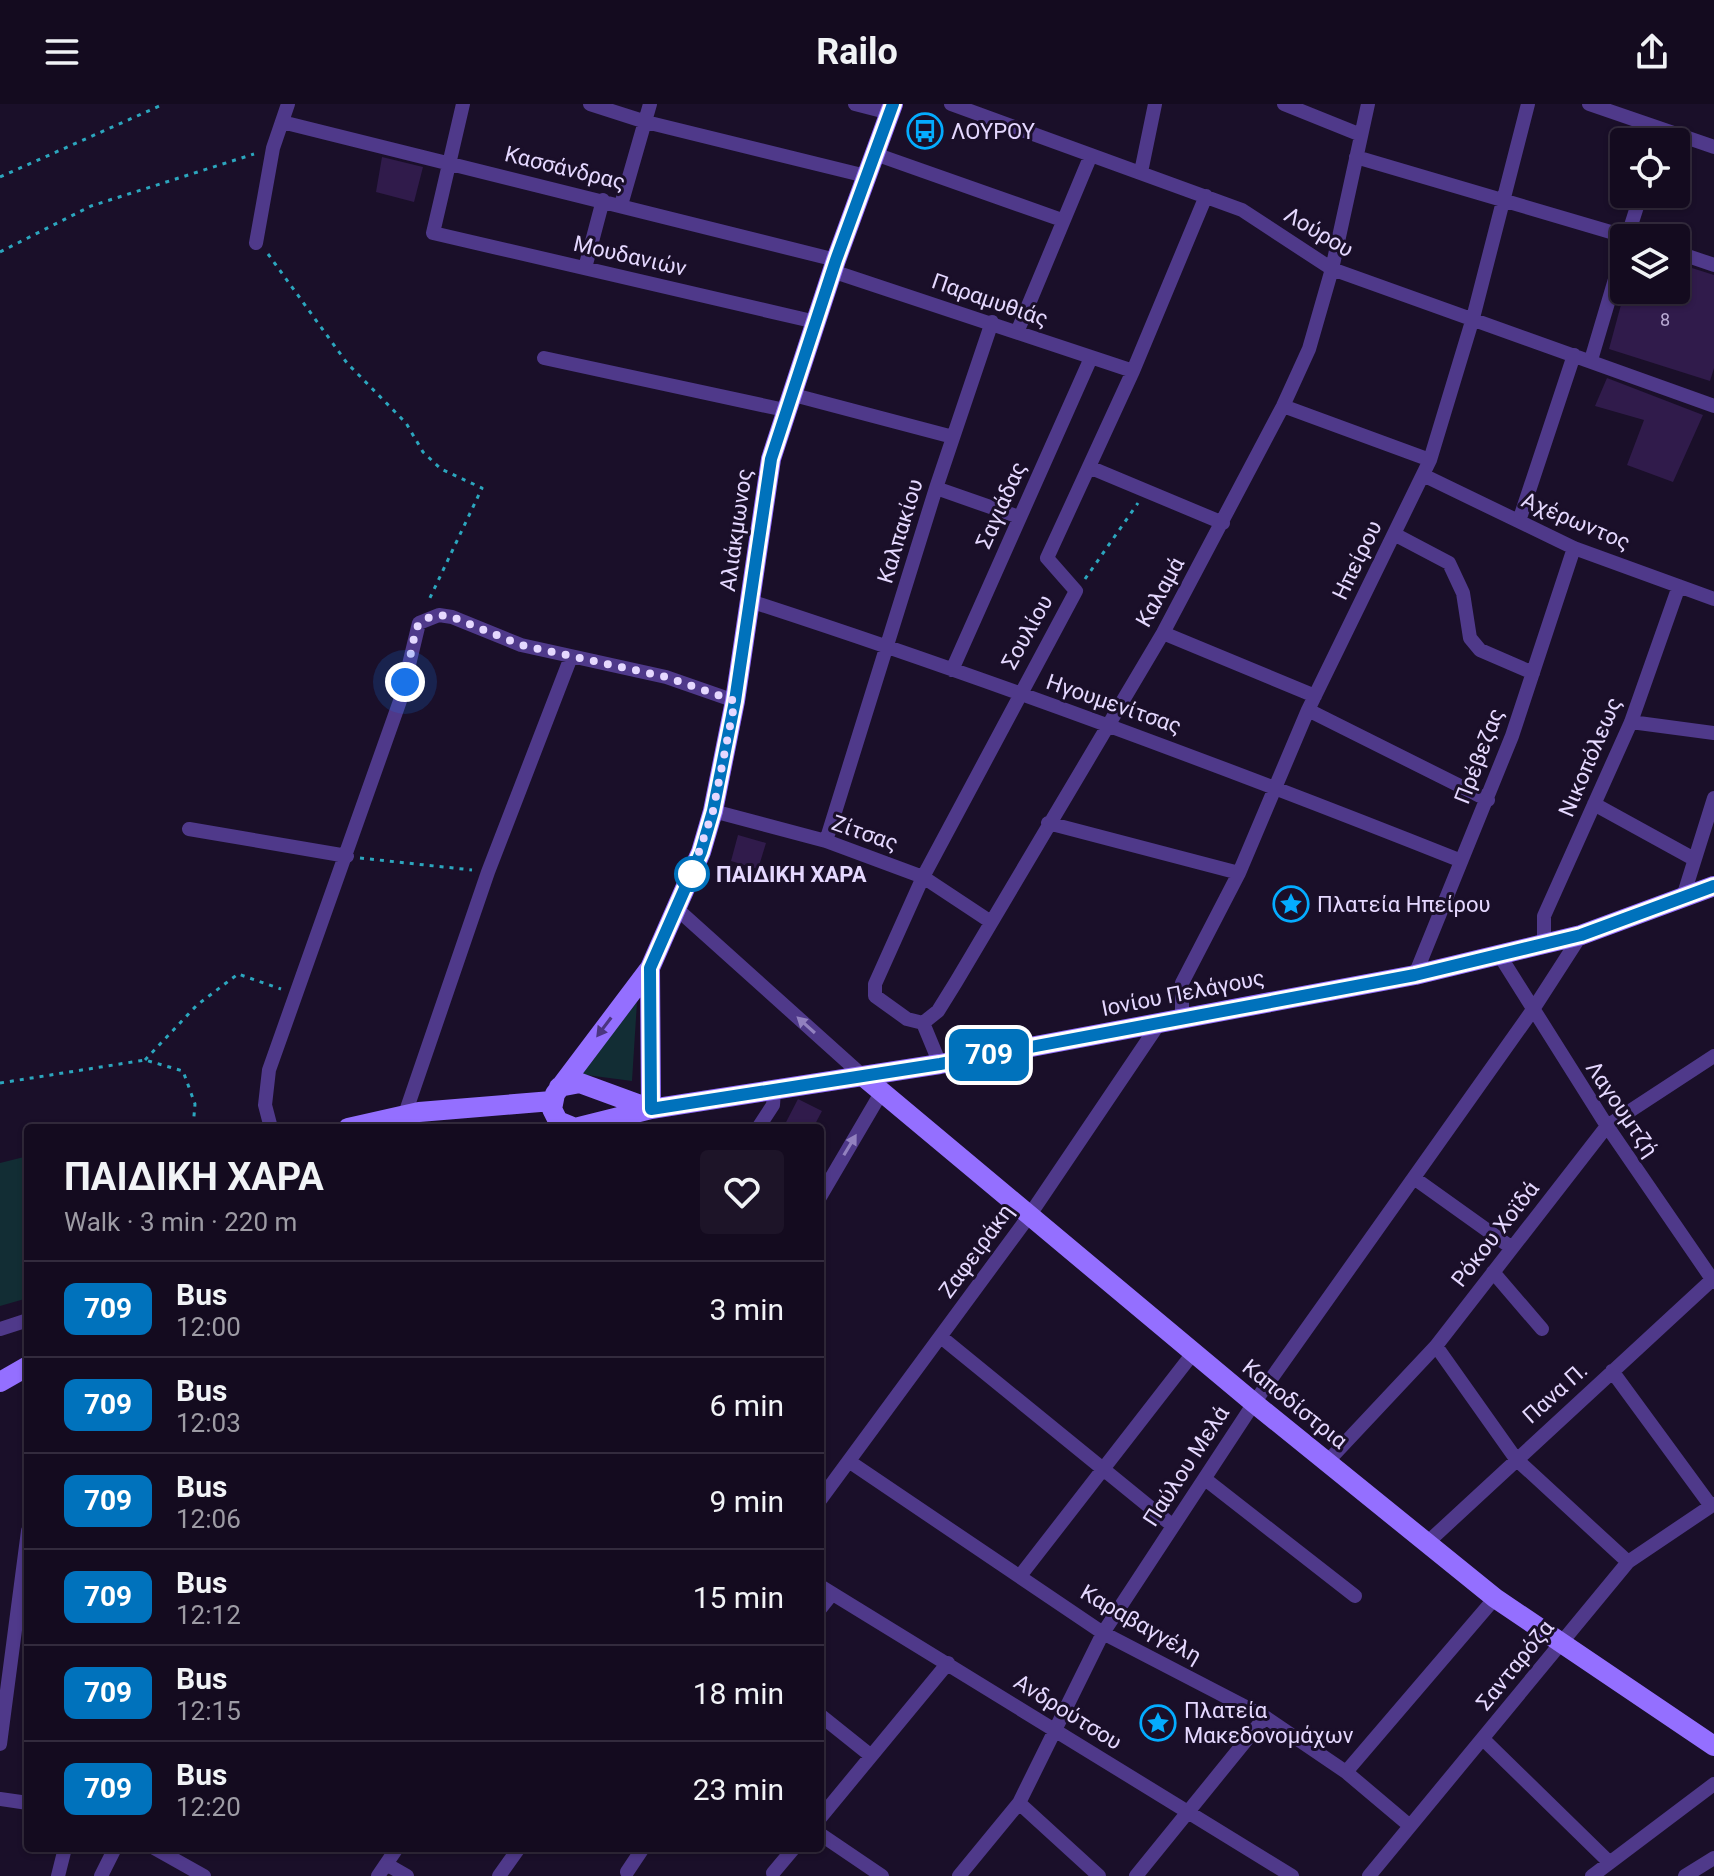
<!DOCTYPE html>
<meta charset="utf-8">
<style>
body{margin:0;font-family:Roboto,sans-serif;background:#1d1428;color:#f1f3f6;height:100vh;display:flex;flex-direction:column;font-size:30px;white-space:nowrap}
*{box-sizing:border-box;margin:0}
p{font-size:26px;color:#9d9ba4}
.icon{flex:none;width:44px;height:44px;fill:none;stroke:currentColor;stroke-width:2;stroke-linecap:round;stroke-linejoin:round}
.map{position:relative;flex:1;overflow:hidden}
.sheet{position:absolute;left:24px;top:1020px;width:800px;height:728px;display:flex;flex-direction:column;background:#140b1f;border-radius:8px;box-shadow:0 2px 6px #0004,0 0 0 2px #332b3d}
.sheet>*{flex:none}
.badge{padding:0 16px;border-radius:12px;font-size:28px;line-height:52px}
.fabs{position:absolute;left:1610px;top:24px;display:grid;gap:16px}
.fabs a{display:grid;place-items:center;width:80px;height:80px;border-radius:8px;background:#140b1f;box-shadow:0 2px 6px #0004,0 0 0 2px #332b3d;font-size:40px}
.you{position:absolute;width:40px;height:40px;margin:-20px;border:6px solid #fff;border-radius:50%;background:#1a73e8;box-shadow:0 0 0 12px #1a73e833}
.map>.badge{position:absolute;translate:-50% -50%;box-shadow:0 0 0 4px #fff}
.round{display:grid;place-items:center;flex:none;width:84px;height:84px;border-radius:8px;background:#1d1428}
.summary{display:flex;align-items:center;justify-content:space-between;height:136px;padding:0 40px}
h1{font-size:38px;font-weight:700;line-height:60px}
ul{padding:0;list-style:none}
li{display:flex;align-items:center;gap:24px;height:96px;padding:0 40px;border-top:2px solid #332b3d}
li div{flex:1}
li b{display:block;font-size:30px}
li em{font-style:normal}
li .badge{min-width:88px;font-weight:700;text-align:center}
header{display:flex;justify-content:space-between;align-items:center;height:104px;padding:0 40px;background:#140b1f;font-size:36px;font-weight:700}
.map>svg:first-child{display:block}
</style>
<header><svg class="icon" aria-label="menu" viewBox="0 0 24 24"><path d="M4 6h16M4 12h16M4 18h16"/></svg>Railo<svg class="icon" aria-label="share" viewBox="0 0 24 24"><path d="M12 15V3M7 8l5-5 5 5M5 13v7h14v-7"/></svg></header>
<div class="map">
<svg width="1714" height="1772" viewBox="0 0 1714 1772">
<rect width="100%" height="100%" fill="#1a0f29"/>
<path fill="#122d34" d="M637,898l-5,79 -53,-7z
M28,1052v142l-28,8v-143z"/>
<path fill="#301b4b" d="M382,53l41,10 -9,35 -38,-10z
M1676,159l38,12v93l-4,13 -101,-32 16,-59h51z
M1607,274l96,37 -30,67 -46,-17 17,-45 -49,-14z
M738,731l28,8 -8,26 -27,-8z
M798,995l24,12 -9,17h-30z"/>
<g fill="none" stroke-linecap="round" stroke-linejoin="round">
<path stroke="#2ca6be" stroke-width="3" stroke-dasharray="4 6" stroke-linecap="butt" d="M0,73l164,-73
M0,148l91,-46 163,-52
M268,150l79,109 59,60 17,29 18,17 41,19 -54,114
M1085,475l53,-76
M360,754l112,12
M145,956l52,-55 41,-31 43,15
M0,979l145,-23 38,11 12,33 -2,24"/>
<path stroke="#4f398a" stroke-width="14" d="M463,0l-30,129 383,89
M590,0l56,18 220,54
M855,0l35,9
M951,0l291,106 90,59 382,137
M1284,0l77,31
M1589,0l125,43
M282,18l554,138
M875,50l187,66
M1356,53l275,81
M1141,68l14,-68
M621,101l29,-101
M1627,134l14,-44
M256,139l17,-95 15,-44
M1676,148l38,13
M585,164l18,-68
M832,167l301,100
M1018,226l73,-175
M544,254l241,52
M1591,256l33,-111
M790,290l163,43
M1283,302l147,54
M1089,363l134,56
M1423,371l151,73 140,51
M936,384l83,29
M1519,417l55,-166
M1394,430l55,29 14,30 7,45 10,12 53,23
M750,497c240,78 475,166 709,259
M1163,529l152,63
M952,566l138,-310
M1308,606l180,90
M1631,618l83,11
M1594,700l100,55
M713,707l113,30 97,36 68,45
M1048,719l191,50
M189,725l158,27
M826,737l110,-353 56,-166
M1683,793l31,-99
M677,805l187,168
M1544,841v-29l87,-194 48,-136
M1500,852l107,170 107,156
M1415,871l97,-239 62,-188
M1182,912v-33l57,-110 69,-163 122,-250 43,-142 55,-214
M923,919l-16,-4 -32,-23v-12l48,-107 153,-286 -29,-33 86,-187 73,-175
M940,960l-17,-41 15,-12 18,-29 207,-349 120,-227 26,-57 23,-80 36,-165
M405,1010l83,-242 83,-215
M271,1024l-6,-23 4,-35 132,-372 18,-75 20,-8 13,2 69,28 145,32 69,24
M758,1024l15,-23 1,-14
M1414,1074l98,70
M820,1093l61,-104
M1493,1168l49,57
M0,1225l28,-9
M941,1233l232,189
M1436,1242l80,113 112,103
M1612,1267l99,135
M1328,1357l108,-115 171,-220 107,-70
M850,1358l253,171 162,84 81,55 64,54
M1205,1375l150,117
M820,1396l209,-284 131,-194
M1428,1438l286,-264
M1020,1472l174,-224
M820,1482l472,290
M820,1505l12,-15
M820,1611l50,40
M1483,1635l126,123
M0,1640l28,-213
M1346,1668l149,-174
M0,1695l28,4
M1019,1699l80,73
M820,1714l128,-155
M820,1730l62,42
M154,1744l50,28
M386,1760l21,12
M627,1768l16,-24
M773,1769l21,-25
M58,1772l7,-28
M101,1772l14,-28
M378,1772l19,-28
M499,1772l20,-28
M959,1772l60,-73 84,-170 151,-230 278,-392 49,-76
M1136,1772l129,-159
M1369,1772l259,-314 86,-58
M1592,1772l122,-92
M1685,1772l29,-18"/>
<path stroke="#946fff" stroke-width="20" d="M893,0l-57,156 -65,199 -36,242 -22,110 -12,41 -51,116 -95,126 -3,15 6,12 17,7 76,-19 289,-45 475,-89 166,-40 133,-49
M650,864l1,141
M864,973l390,326 241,195 219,148
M559,983l21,-4 71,26
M348,1024l71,-16 133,-11
M0,1278l28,-16"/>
</g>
<defs><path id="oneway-solid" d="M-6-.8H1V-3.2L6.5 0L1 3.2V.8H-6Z" transform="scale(2)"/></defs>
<g fill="#9281bf">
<use href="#oneway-solid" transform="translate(806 921) rotate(-138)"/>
<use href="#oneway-solid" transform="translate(850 1041) rotate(-59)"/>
</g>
<use fill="#4b357f" href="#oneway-solid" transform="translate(604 923) rotate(127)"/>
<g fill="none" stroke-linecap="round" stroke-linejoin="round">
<defs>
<path id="line" d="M893,0l-57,156 -65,199 -36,242 -22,110 -12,41 -51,116 1,141 289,-45 475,-89 166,-40 133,-49"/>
</defs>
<use href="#line" stroke="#fff" stroke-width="18"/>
<use href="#line" stroke="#0072bc" stroke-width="12"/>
<path stroke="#e5d8ff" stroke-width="8" stroke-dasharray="0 14.4" d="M405,578l11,-54 8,-9 15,-4 13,2 69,28 145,32 69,24 -22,110 -24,70 3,-7"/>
</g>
<defs>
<symbol id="bus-ring" viewBox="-11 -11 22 22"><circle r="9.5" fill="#1a0f29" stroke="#04acff" stroke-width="1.5"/><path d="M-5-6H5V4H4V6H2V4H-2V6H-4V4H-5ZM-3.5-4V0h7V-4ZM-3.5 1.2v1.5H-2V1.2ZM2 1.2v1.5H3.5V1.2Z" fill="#04acff"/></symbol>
<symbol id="sight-ring" viewBox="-11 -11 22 22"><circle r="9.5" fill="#1a0f29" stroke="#04acff" stroke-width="1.5"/><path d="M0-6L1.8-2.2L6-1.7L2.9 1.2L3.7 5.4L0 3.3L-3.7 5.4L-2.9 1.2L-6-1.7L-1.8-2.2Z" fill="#04acff"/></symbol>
</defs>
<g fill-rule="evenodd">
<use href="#bus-ring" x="905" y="7" width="40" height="40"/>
<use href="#sight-ring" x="1271" y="780" width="40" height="40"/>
<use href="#sight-ring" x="1138" y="1599" width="40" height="40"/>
</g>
<circle fill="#fff" stroke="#0072bc" stroke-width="4" cx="692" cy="770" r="16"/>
<g text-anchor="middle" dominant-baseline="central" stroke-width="6" stroke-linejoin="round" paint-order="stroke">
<g font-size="18" fill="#b8a9d2">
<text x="1665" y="215">8</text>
</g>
<g font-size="22" fill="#e5d8ff" stroke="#1a0f29" text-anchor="start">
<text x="951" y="27">ΛΟΥΡΟΥ</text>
<text x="1317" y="800">Πλατεία Ηπείρου</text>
<text x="1184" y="1606">Πλατεία<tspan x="1184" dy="25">Μακεδονομάχων</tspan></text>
</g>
<g font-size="22" fill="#e5d8ff" stroke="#1a0f29">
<text transform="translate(565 64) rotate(14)">Κασσάνδρας</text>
<text transform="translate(1319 128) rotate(31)">Λούρου</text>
<text transform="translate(630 152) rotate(13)">Μουδανιών</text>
<text transform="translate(990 196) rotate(19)">Παραμυθιάς</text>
<text transform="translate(1001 401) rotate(-66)">Σαγιάδας</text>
<text transform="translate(1576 417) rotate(23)">Αχέρωντος</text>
<text transform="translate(736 426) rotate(-82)">Αλιάκμωνος</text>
<text transform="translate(900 427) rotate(-73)">Καλπακίου</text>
<text transform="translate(1357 456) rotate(-64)">Ηπείρου</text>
<text transform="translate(1160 488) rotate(-61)">Καλαμά</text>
<text transform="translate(1027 528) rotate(-61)">Σουλίου</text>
<text transform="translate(1114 600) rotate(19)">Ηγουμενίτσας</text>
<text transform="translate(1479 652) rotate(-69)">Πρέβεζας</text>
<text transform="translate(1590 653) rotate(-67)">Νικοπόλεως</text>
<text transform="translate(865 729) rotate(19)">Ζίτσας</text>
<text transform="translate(1183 889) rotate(-11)">Ιονίου Πελάγους</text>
<text transform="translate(1622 1005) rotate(56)">Λαγουμτζή</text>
<text transform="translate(1495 1130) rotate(-52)">Ρόκου Χοϊδά</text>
<text transform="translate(976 1147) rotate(-54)">Ζαφειράκη</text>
<text transform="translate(1555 1289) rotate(-42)">Πανα Π.</text>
<text transform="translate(1295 1300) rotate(39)">Καποδίστρια</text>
<text transform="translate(1186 1362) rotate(-57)">Παύλου Μελά</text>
<text transform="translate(1141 1520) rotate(30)">Καραβαγγέλη</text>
<text transform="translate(1515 1561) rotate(-51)">Σανταρόζα</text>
<text transform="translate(1068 1608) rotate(32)">Ανδρούτσου</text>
</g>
<g font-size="22" font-weight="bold" fill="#e5d8ff" stroke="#1a0f29" text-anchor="start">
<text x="716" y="770">ΠΑΙΔΙΚΗ ΧΑΡΑ</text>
</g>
</g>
</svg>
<div class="fabs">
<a><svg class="icon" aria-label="locate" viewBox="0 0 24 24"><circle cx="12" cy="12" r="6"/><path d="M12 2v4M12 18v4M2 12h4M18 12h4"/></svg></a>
<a><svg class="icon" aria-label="layers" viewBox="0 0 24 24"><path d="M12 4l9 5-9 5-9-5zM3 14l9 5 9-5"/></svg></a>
</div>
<div class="you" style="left:405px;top:578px"></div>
<b class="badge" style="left:989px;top:951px;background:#0072bc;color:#fff">709</b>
<section class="sheet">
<div class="summary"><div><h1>ΠΑΙΔΙΚΗ ΧΑΡΑ</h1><p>Walk · 3 min · 220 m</p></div><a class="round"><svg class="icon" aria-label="heart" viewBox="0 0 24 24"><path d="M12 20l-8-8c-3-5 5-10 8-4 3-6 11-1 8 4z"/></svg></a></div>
<ul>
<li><span class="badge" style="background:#0072bc;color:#fff">709</span><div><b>Bus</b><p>12:00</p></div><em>3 min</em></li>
<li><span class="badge" style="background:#0072bc;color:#fff">709</span><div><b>Bus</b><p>12:03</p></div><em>6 min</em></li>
<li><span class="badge" style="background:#0072bc;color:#fff">709</span><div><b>Bus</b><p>12:06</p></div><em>9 min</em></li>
<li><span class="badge" style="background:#0072bc;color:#fff">709</span><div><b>Bus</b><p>12:12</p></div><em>15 min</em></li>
<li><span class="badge" style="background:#0072bc;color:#fff">709</span><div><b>Bus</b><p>12:15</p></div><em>18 min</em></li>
<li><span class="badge" style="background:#0072bc;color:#fff">709</span><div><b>Bus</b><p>12:20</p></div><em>23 min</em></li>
</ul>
</section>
</div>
